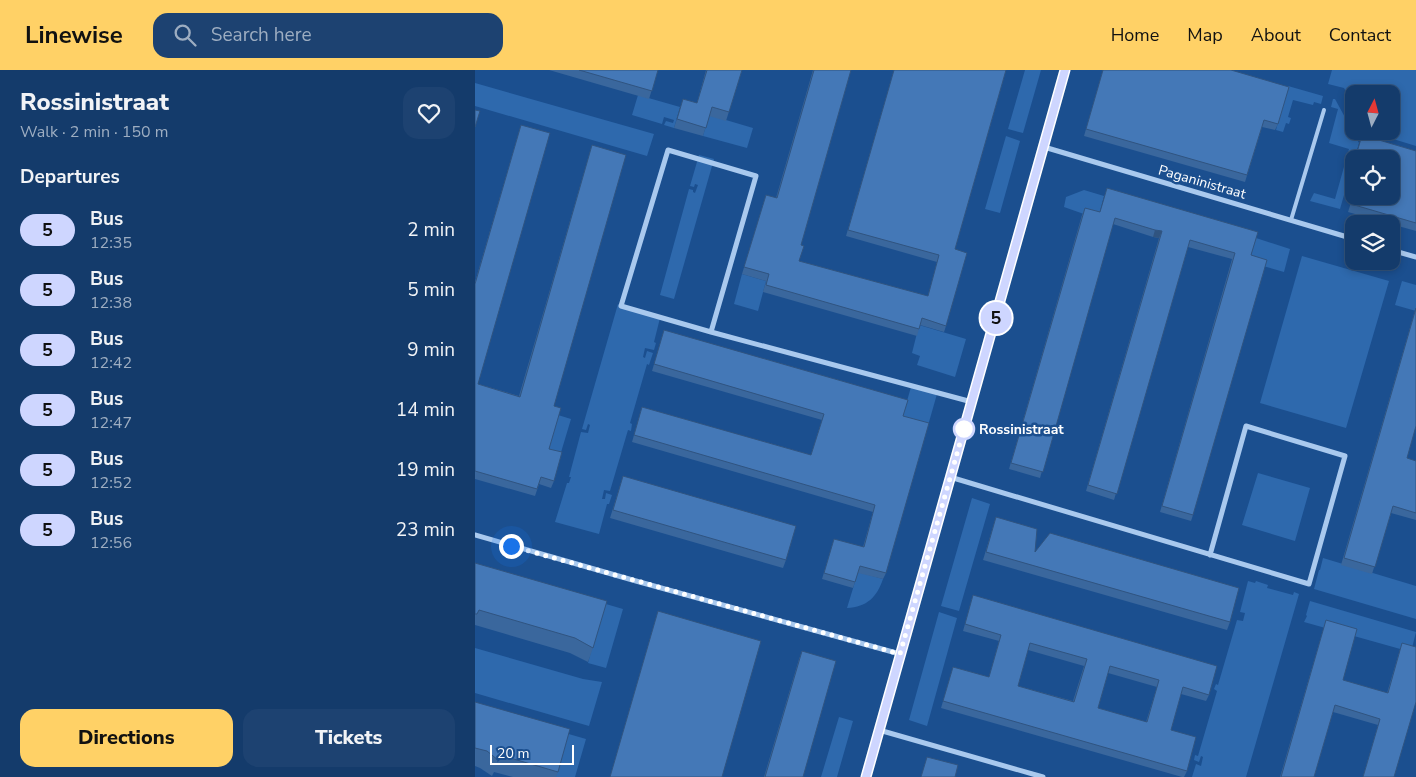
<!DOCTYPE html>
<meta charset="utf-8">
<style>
body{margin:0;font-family:"Nunito Sans",sans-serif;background:#1d4271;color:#f1f3f6;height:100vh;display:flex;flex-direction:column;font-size:19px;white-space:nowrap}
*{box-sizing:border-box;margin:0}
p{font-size:16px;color:#9dadc1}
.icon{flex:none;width:28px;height:28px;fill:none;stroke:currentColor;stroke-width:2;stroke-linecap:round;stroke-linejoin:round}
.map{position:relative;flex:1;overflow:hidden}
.details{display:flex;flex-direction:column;background:#143b6b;width:475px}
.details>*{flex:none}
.badge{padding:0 10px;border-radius:16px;font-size:18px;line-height:32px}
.needle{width:32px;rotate:6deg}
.buttons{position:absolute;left:870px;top:15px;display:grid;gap:10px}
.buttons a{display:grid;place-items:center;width:55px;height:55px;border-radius:10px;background:#143b6b;box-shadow:0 2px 8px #0003,0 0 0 1px #33557e;font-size:25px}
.scale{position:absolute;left:15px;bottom:12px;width:84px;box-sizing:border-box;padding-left:5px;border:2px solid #fff;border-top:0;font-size:14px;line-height:18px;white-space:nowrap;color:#fff;-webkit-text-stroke:4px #1b4f8f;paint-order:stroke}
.you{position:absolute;width:25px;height:25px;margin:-12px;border:4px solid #fff;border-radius:50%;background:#1a73e8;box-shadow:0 0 0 8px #1a73e833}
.map>.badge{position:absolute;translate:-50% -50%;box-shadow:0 0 0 2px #fff}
h2{padding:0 20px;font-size:19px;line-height:45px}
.round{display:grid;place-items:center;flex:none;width:52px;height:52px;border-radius:15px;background:#1d4271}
.summary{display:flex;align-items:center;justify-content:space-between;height:85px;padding:0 20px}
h1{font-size:24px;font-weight:800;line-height:38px}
.button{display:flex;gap:10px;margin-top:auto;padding:10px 20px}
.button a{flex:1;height:58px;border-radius:15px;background:#ffd166;color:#111;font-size:20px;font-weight:800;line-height:58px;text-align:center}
.button a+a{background:#1d4271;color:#f1f3f6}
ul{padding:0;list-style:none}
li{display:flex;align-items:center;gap:15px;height:60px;padding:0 20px}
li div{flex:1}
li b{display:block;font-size:19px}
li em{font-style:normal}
li .badge{min-width:55px;font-weight:700;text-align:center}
header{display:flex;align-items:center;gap:30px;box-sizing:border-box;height:70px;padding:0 25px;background:#ffd166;color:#111}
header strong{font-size:24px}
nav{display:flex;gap:28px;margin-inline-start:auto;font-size:18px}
.search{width:350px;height:45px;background:#1d4271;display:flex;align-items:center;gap:12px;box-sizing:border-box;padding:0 18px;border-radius:15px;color:#9dadc1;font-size:19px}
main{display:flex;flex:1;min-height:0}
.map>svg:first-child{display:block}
</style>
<header>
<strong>Linewise</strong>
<div class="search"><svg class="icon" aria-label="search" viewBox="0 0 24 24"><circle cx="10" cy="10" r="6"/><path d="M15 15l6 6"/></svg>Search here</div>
<nav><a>Home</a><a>Map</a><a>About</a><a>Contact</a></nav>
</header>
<main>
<section class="details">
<div class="summary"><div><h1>Rossinistraat</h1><p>Walk · 2 min · 150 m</p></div><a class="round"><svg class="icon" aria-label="heart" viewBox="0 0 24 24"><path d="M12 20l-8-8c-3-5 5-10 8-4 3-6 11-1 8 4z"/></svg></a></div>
<h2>Departures</h2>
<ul>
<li><span class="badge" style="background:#ced6ff;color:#111">5</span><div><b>Bus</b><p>12:35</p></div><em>2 min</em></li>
<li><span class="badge" style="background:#ced6ff;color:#111">5</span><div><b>Bus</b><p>12:38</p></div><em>5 min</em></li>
<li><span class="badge" style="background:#ced6ff;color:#111">5</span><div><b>Bus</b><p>12:42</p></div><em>9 min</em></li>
<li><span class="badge" style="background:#ced6ff;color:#111">5</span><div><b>Bus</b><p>12:47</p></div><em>14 min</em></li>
<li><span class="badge" style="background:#ced6ff;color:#111">5</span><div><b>Bus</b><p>12:52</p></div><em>19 min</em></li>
<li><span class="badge" style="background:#ced6ff;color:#111">5</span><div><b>Bus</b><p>12:56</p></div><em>23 min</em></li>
</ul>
<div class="button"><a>Directions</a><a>Tickets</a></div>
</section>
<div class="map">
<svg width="941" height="707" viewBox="0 0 941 707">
<rect width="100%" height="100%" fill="#1b4f8f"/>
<path fill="#2e69ad" d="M550,0h16l-18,63 -15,-4z
M857,0h84v76l-49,-15h24v-37h-37v13l-10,-19 -16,-4z
M0,13l179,51 -7,22 -172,-50z
M813,16l35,10 -2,8 -7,-2 -1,3 -20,-5 -5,17 3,1 -2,6 -3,-1 -3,9 -7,-2z
M163,25l42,12 -6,21 -10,-3 2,-4 7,2 1,-3 -10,-3 -2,7 -30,-9z
M858,29h2l24,44 -19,66 -30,-8 4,-8 21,6 14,-50 -20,-6 9,-34 -7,-2z
M234,45l44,13 -6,20 -44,-12z
M531,66l14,5 -20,72 -15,-4z
M224,85l15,4 -40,140 -14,-4 29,-106 4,1v2l2,1 3,-8 -3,-1 -1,3 -4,-1z
M609,120l20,6 -6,23 -34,-12 2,-10z
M781,168l34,11 -6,23 -35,-10z
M827,186l87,25 -43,147 -86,-25z
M267,204l24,7 -8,30 -24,-7z
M927,211l14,4v26l-21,-6z
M143,234l39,11 3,3 -6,24 2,1 -2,7 -9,-2 -2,9 2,1 2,-7 6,2 -4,12 -2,-1 -17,59 2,1 -1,7 -3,-1 -18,61 -6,-1 -2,9h3l1,-6 6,2 -3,9h-2l-8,30 -44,-12 12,-39h2l2,-6h-2l12,-45 7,1 2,-8 -2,-1 -2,6 -4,-1z
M444,255l47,14 -11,38 -38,-12 3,-9 -8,-3z
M436,317l26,7 -10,35 -26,-7z
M83,345l13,4 -12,40 -12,-3z
M783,403l52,15 -15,53 -53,-16z
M497,428l18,6 -31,107 -18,-5z
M848,488l93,28v33l-102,-30 5,-19h1z
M0,496l148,43 -17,59 -18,-5 13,-48z
M383,502l25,7c-6,18 -16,28 -36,29z
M773,511l7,2 1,-2 12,4 -1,3 26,7 1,-3 5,2 -53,183h-54l4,-13 5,2 2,-9 -2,-1 -2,6 -5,-2 1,-5 3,1 19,-65 -3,-2 2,-5 2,1 19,-65 6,1 2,-8 -5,-1z
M835,531l106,31 -5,20 -107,-30 3,-6 -1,-1z
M464,542l18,6 -30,108 -18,-6z
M0,578l108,31 19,3 -13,44 -114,-33z
M0,637l111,32 -11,38h-20z
M364,647l14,4 -16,56h-16z"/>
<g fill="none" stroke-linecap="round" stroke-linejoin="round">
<path stroke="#a9c9ee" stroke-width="4" d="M816,150l33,-110"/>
<path stroke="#a9c9ee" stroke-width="5" d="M569,77l310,92
M916,180l25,7
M236,262l45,-156 -88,-26 -47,156 90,26 261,70
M475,407l359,107 36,-128 -99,-30 -36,129
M0,465l161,46 264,73
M404,660l164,47
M391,707l199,-707"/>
</g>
<path fill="#3a679d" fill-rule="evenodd" d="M74,0h109l-9,29z
M231,0h36l-16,51 -17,-5 -6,20 -29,-8 9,-29 14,4z
M338,0h38l-50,175 -2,16 129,35 9,-34 -91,-26 48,-166h112l-51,179 -9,77 -2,6 -24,-7 -3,11 -154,-44 3,-11 -24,-7 24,-79 10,3z
M628,0h128l47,54 -3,6 -13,-3 -17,55 -161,-46z
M46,55l-43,259 41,12 73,-251 -38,261 -5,43 5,32 -3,7 -12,-4 -4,12 -60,-17v-197z
M887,65l54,16v80l-68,-19 6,-19v3l37,-37h-36z
M879,91v20l-6,-1z
M632,118l144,67 -58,260 -2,6 -31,-9 72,-253 -44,-12 -74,253 -28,-9 73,-253 -6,-1 -40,-13 -73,254 -31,-9 73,-254 3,-7 15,4z
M941,237l-9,151 9,3v59l-25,-7 -19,61 -31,-9z
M189,260l239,86 -17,157 -3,6 -25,-6 -5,15 -31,-9 12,-40 29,8 10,-35 -241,-70 10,-35 169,48 11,-35 -170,-49z
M148,406l163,84 -3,8 -173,-50z
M521,447l39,35 195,70 -3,8 -244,-70z
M0,493l118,85 -5,14 -18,-9 -95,-28z
M498,525l236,100 -3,6 -25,-7 -10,36 16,41 -3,6h-2l-241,-69 12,-41 36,10 10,-36 -36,-10zM553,580l56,16 -11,35 -55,-15zM633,603l49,14 -11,35 -48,-14z
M183,541l64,166h-112z
M851,550l17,60 44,13 15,-50 -8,134h-31l15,-52 -45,-13 -19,65h-34z
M327,581l1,126h-39l35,-118z
M0,632l83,70 -2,5h-43l-19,-5 -2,4 -12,-8 -5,-2z"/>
<path fill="#305480" d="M680,160l7,1 -3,7 -6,-1z"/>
<path fill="#4478b7" stroke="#305480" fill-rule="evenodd" d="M104,0h79l-6,21z
M232,0h35l-13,42 -17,-5 -6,21 -29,-9 6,-20 14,4z
M339,0h37l-50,175 3,1 -5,15 129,35 11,-41 -91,-25 46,-160h112l-51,179 12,4 -21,73 -24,-8 -3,11 -153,-44 3,-11 -25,-7 22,-72 11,3z
M628,0h128l58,17 -11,37 -14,-4 -17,55 -161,-46z
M0,40l5,1 -5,16z
M46,55l29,8 -72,251 42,13 72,-252 34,10 -72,251 7,2 -12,41 13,3 -8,29 -13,-4 -4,12 -62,-18v-187z
M887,65l54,16v72l-65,-19 3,-9v1h37v-37h-36z
M879,93v10l-3,-1z
M632,118l151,44 -7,23 16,5 -74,255 -31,-9 73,-253 -45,-13 -73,254 -29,-9 74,-254 -7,-1 -40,-12 -72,254 -32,-9 74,-255 15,4z
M941,238v118l-9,32 9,3v52l-23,-7 -18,61 -31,-9z
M189,260l244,70 -5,16 26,7 -43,150 -26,-7 -5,16 -31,-9 10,-34 30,8 11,-42 -241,-70 8,-28 169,48 13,-41 -170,-50z
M148,406l173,50 -10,34 -173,-50z
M521,447l41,12 -2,23 15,-19 189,55 -9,34 -244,-70z
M0,493l132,38 -14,47 -18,-10 -96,-28 -2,4h-2z
M498,525l244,71 -8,29 -26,-8 -12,43 25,7 -9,34 -244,-70 10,-34 36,10 12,-42 -36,-11zM555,573l57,16 -13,43 -56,-16zM635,596l49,14 -12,42 -49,-14z
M183,541l103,30 -39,136h-112z
M851,550l31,9 -14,51 45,13 14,-50 14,4v55l-22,75h-31l17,-58 -45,-14 -21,72h-33z
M327,581l34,10 -33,116h-38z
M0,632l95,27 -12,43 -58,-17 -2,5 -11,-9 -12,-3z
M452,687l31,8 -3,12h-34z"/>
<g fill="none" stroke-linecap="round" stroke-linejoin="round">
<defs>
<path id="line" d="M391,707l199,-707"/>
</defs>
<use href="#line" stroke="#fff" stroke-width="11"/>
<use href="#line" stroke="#ced6ff" stroke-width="8"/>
<path stroke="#fff" stroke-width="5" stroke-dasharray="0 9" d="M36,476l389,108 64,-225"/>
</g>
<circle fill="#fff" stroke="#ced6ff" stroke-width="2.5" cx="489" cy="359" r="10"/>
<g text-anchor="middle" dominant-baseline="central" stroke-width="5" stroke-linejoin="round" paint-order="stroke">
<g font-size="14" fill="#fff" stroke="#1b4f8f">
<text transform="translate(727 112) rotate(16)">Paganinistraat</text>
</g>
<g font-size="14" font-weight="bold" fill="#fff" stroke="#1b4f8f" text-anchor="start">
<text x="504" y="359">Rossinistraat</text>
</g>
</g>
</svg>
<div class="buttons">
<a><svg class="needle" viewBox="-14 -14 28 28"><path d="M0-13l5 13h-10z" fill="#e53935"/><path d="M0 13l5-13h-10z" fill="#9dadc1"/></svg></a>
<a><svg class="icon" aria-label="locate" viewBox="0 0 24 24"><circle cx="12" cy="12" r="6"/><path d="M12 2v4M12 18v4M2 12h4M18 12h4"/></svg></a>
<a><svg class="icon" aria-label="layers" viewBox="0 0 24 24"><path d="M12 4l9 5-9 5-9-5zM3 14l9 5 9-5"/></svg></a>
</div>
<div class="scale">20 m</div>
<div class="you" style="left:36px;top:476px"></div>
<b class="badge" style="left:521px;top:248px;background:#ced6ff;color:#111">5</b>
</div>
</main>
